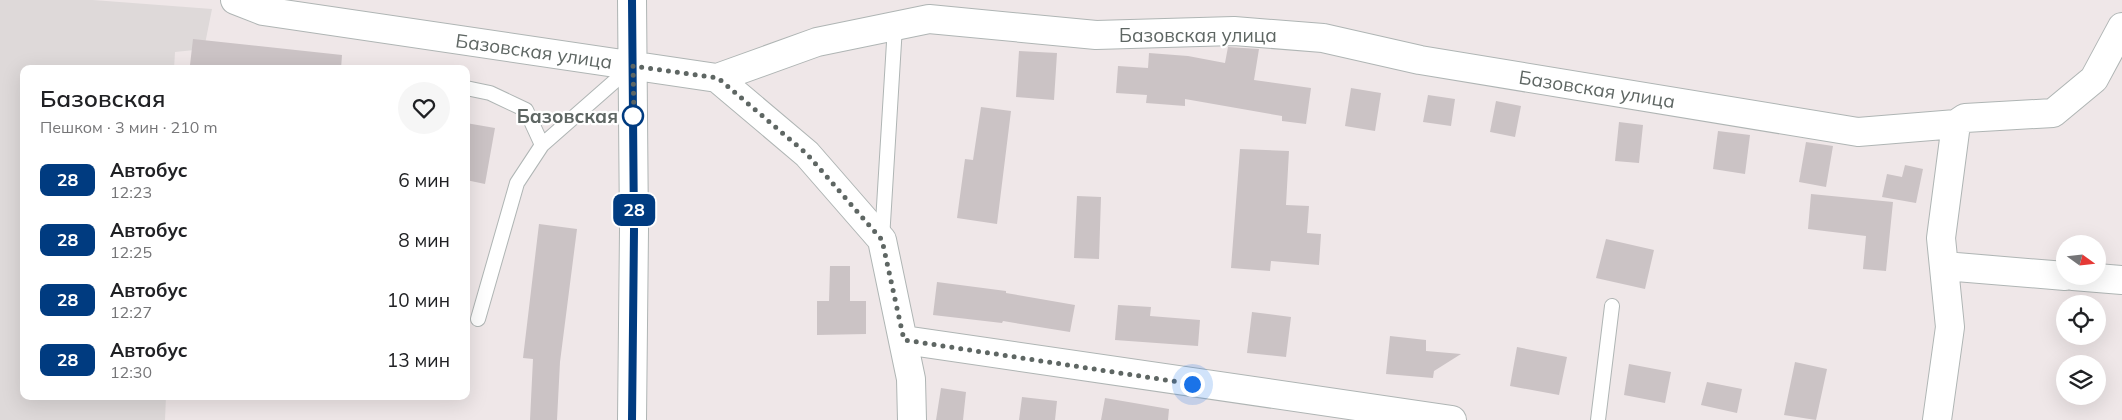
<!DOCTYPE html>
<html lang="ru">
<meta charset="utf-8">
<style>
body{margin:0;font-family:Mulish,sans-serif;background:#f6f6f6;color:#202124;height:100vh;display:flex;flex-direction:column;font-size:19px;white-space:nowrap}
*{box-sizing:border-box;margin:0}
p{font-size:16px;color:#757577}
.icon{flex:none;width:28px;height:28px;fill:none;stroke:currentColor;stroke-width:2;stroke-linecap:round;stroke-linejoin:round}
.map{position:relative;flex:1;overflow:hidden}
.drawer{position:absolute;left:20px;top:65px;width:450px;height:335px;display:flex;flex-direction:column;background:#fff;border-radius:10px;box-shadow:0 5px 20px #0002}
.drawer>*{flex:none}
.badge{padding:0 10px;border-radius:8px;font-size:18px;line-height:32px}
.needle{width:32px;rotate:105deg}
.buttons{position:absolute;left:2056px;top:235px;display:grid;gap:10px}
.buttons a{display:grid;place-items:center;width:50px;height:50px;border-radius:50%;background:#fff;box-shadow:0 5px 20px #0002;font-size:25px}
.you{position:absolute;width:25px;height:25px;margin:-12px;border:4px solid #fff;border-radius:50%;background:#1a73e8;box-shadow:0 0 0 8px #1a73e833}
.map>.badge{position:absolute;translate:-50% -50%;box-shadow:0 0 0 2px #fff}
.round{display:grid;place-items:center;flex:none;width:52px;height:52px;border-radius:26px;background:#f6f6f6}
.headline{display:flex;align-items:center;justify-content:space-between;height:85px;padding:0 20px}
h1{font-size:24px;font-weight:600;line-height:38px}
ul{padding:0;list-style:none}
li{display:flex;align-items:center;gap:15px;height:60px;padding:0 20px}
li div{flex:1}
li b{display:block;font-size:19px}
li em{font-style:normal}
li .badge{min-width:55px;font-weight:700;text-align:center}
.map>svg:first-child{display:block}
</style>
<div class="map">
<svg width="2122" height="420" viewBox="0 0 2122 420">
<rect width="100%" height="100%" fill="#efe7e8"/>
<path fill="#ded9d9" d="M0,0h93l119,9 -8,40 -29,3 -1,17h-150v327h142l-1,24h-165z"/>
<path fill="#cbc3c5" d="M193,39l149,16 -1,14h-113l-38,-4z
M1228,47l31,2 -5,31 57,8 -5,36 -24,-3v-5l-97,-17v7l-39,-3 1,-8 -31,-2 2,-27 30,2 1,-15 39,3 37,7z
M1019,51l38,2 -3,47 -38,-3z
M1351,88l30,5 -6,38 -30,-5z
M1428,95l27,4 -4,27 -28,-4z
M1496,101l25,5 -6,31 -25,-5z
M981,107l30,4 -14,113 -40,-6 8,-59 8,1z
M1619,122l24,3 -4,38 -24,-2z
M466,123l29,5 -10,56 -19,-4z
M1718,131l32,4 -5,39 -32,-5z
M1806,142l27,4 -7,41 -27,-5z
M1240,149l49,2 -3,54 23,1 -2,27 14,1 -2,31 -48,-4 -1,10 -39,-3z
M1905,165l18,4 -7,34 -34,-6 5,-23 15,3z
M1811,194l82,8 -7,69 -23,-2 3,-33 -58,-7z
M1077,196l24,1 -2,62 -25,-1z
M539,224l38,5 -17,133 -3,58h-27l3,-61 -10,-1z
M1606,239l48,11 -9,39 -49,-11z
M830,266h20v35h16v33l-49,1v-34h12z
M937,282l69,9v2l69,12 -5,27 -67,-11 -1,2 -69,-8z
M1118,305l33,2 -1,9 50,4 -2,26 -83,-6z
M1252,312l39,5 -5,40 -39,-4z
M1390,336l36,4v11l35,3 -27,17 -1,7 -47,-4z
M1517,347l50,10 -8,38 -49,-9z
M1795,362l32,7 -11,51 -32,-5z
M1629,364l42,8 -6,31 -41,-8z
M1707,382l35,7 -5,24 -36,-8z
M941,388l25,4 -3,28h-27z
M1022,397l35,4 -2,19h-36z
M1105,398l64,11 -1,11h-67z"/>
<g fill="none" stroke-linecap="round" stroke-linejoin="round">
<defs>
<path id="lane" d="M466,88l24,5 36,17 16,35
M882,239l13,-213
M478,319l39,-136 25,-38 90,-79
M1598,420l14,-114"/>
<path id="street" d="M235,0l28,11 454,67 100,-36 112,-23 167,16 138,-4 89,7 97,22 438,72 98,-8 9,-6 88,-5 41,-34 28,-52
M632,0l2,230 -2,190
M717,78l90,76 75,86 29,139 1,41
M1944,266l121,10
M2073,276l49,4
M904,340l548,80
M1937,420l13,-93 -9,-89 15,-114"/>
</defs>
<use href="#lane" stroke="#afb5b4" stroke-width="16"/>
<use href="#street" stroke="#afb5b4" stroke-width="30"/>
<use href="#lane" stroke="#fff" stroke-width="14"/>
<use href="#street" stroke="#fff" stroke-width="28"/>
</g>
<g fill="none" stroke-linecap="round" stroke-linejoin="round">
<defs>
<path id="line" d="M632,0l2,230 -2,190"/>
</defs>
<use href="#line" stroke="#fff" stroke-width="11"/>
<use href="#line" stroke="#003b80" stroke-width="8"/>
<path stroke="#5e6663" stroke-width="5" stroke-dasharray="0 9" d="M633,116l1,2 -1,-52 85,12 89,76 75,86 22,100 288,44"/>
</g>
<circle fill="#fff" stroke="#003b80" stroke-width="2.5" cx="633" cy="116" r="10"/>
<g text-anchor="middle" dominant-baseline="central" stroke-width="4.5" stroke-linejoin="round" paint-order="stroke">
<g font-size="19" fill="#5e6663" stroke="#fff">
<text x="1198" y="35">Базовская улица</text>
<text transform="translate(534 51) rotate(8)">Базовская улица</text>
<text transform="translate(1597 89) rotate(9)">Базовская улица</text>
</g>
<g font-size="19" font-weight="bold" fill="#5e6663" stroke="#fff" text-anchor="end">
<text x="618" y="116">Базовская</text>
</g>
</g>
</svg>
<div class="buttons">
<a><svg class="needle" viewBox="-14 -14 28 28"><path d="M0-13l5 13h-10z" fill="#e53935"/><path d="M0 13l5-13h-10z" fill="#757577"/></svg></a>
<a><svg class="icon" aria-label="locate" viewBox="0 0 24 24"><circle cx="12" cy="12" r="6"/><path d="M12 2v4M12 18v4M2 12h4M18 12h4"/></svg></a>
<a><svg class="icon" aria-label="layers" viewBox="0 0 24 24"><path d="M12 4l9 5-9 5-9-5zM3 14l9 5 9-5"/></svg></a>
</div>
<div class="you" style="left:1192px;top:384px"></div>
<b class="badge" style="left:634px;top:210px;background:#003b80;color:#fff">28</b>
<section class="drawer">
<div class="headline"><div><h1>Базовская</h1><p>Пешком · 3 мин · 210 m</p></div><a class="round"><svg class="icon" aria-label="heart" viewBox="0 0 24 24"><path d="M12 20l-8-8c-3-5 5-10 8-4 3-6 11-1 8 4z"/></svg></a></div>
<ul>
<li><span class="badge" style="background:#003b80;color:#fff">28</span><div><b>Автобус</b><p>12:23</p></div><em>6 мин</em></li>
<li><span class="badge" style="background:#003b80;color:#fff">28</span><div><b>Автобус</b><p>12:25</p></div><em>8 мин</em></li>
<li><span class="badge" style="background:#003b80;color:#fff">28</span><div><b>Автобус</b><p>12:27</p></div><em>10 мин</em></li>
<li><span class="badge" style="background:#003b80;color:#fff">28</span><div><b>Автобус</b><p>12:30</p></div><em>13 мин</em></li>
</ul>
</section>
</div>
